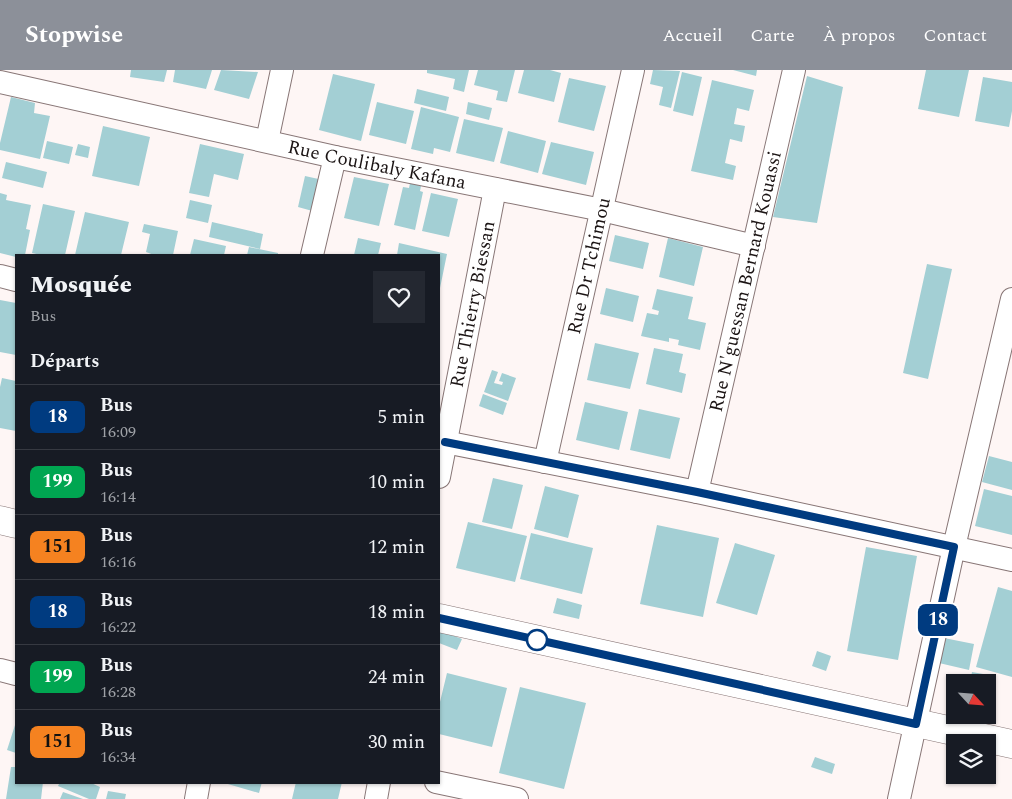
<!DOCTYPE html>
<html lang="fr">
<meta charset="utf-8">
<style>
body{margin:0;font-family:Spectral,serif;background:#242831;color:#f1f3f6;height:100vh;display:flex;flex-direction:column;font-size:19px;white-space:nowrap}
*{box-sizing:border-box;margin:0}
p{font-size:16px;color:#9ea1a6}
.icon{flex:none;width:28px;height:28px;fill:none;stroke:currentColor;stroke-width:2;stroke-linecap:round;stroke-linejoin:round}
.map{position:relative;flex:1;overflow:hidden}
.details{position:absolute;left:15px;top:184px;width:425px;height:530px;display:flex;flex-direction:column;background:#171b24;border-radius:0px;box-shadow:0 1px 4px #0004}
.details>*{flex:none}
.badge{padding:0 10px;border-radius:8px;font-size:18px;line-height:32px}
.needle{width:32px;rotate:116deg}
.buttons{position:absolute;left:946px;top:604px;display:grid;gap:10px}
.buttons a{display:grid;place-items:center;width:50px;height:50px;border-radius:0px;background:#171b24;box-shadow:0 1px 4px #0004;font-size:25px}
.map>.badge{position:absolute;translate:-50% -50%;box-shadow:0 0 0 2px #fff}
h2{padding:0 15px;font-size:19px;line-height:45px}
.round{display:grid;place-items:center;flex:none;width:52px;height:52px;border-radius:0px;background:#242831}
.overview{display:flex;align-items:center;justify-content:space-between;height:85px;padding:0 15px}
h1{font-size:24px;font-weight:800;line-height:38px}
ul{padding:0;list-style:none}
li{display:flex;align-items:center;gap:15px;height:65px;padding:0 15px;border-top:1px solid #363941}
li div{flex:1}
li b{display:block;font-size:19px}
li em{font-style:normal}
li .badge{min-width:55px;font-weight:700;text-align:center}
header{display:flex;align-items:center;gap:30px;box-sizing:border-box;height:70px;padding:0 25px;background:#8c9099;color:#fff}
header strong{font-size:24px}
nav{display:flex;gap:28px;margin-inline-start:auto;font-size:18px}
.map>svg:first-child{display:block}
</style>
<header>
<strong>Stopwise</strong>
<nav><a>Accueil</a><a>Carte</a><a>À propos</a><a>Contact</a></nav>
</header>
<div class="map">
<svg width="1012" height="729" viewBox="0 0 1012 729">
<rect width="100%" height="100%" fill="#fef6f5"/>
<path fill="#a3cfd4" d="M131,0h36l-3,12 -34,-5z
M175,0h37l-6,19 -33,-7z
M221,0l37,2 -9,27 -35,-9z
M427,0h42l-5,22 -11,-3 2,-10 -28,-6z
M478,0h37l-8,32 -11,-2 2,-9 -24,-6z
M524,0h26l11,3 -7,29 -36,-9z
M653,0l27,1 -9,37 -12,-3 4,-18 -13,-3z
M733,0h24l-1,6z
M926,0h43l-10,47 -41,-8z
M682,2l20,5 -9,39 -20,-5z
M333,4l42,10 -14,57 -42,-11z
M807,6l36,11 -26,136 -44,-6z
M983,7l29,5v29l-3,16 -34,-6z
M569,8l37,8 -12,45 -36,-9z
M712,10l42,10 -5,21 -12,-3 -3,16 11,2 -3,16 -12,-3 -5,24 11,3 -3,14 -42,-9z
M417,19l32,8 -3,14 -32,-8z
M11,27l24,6 -1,10 16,3 -10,43 -40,-9v-7z
M377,32l37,9 -8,33 -37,-9z
M468,32l24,6 -3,12 -23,-6z
M421,37l38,10 -9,35 -16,-4 -1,6 -22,-5z
M464,49l39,9 -9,34 -38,-9z
M103,56l47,11 -11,49 -47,-10z
M508,61l38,10 -8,32 -38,-10z
M47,71l26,6 -4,17 -26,-6z
M551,72l43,10 -8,33 -44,-11z
M78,74l12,3 -2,11 -13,-3z
M200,74l44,10 -6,26 -24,-6 -5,23 -20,-4z
M6,92l41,10 -4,16 -41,-10z
M305,106l18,4 -7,32 -18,-5z
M354,107l35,7 -10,42 -35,-8z
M410,113l11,3 -1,5 3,1 -8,38 -21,-5 9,-38 6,1z
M0,123l7,2 -1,5 25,5 -5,24 4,1 -5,25h-9v2l-16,-4z
M431,123l27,6 -9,38 -27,-6z
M190,130l22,5 -4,18 -22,-5z
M43,134l32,7 -10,44h-24l-9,-2z
M85,142l44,10 -8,33h-46z
M212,152l51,12 -3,15 -51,-12z
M144,154l34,7 -5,24h-19l-8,-3 4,-18 -8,-2z
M615,165l34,8 -6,26 -34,-8z
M358,168l23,5 -3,12h-24z
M668,168l35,9 -9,39 -35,-9z
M194,169l32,7 -2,9h-34z
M399,173l48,11 -7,34 -1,-33h-42z
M249,177l29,6v2h-31z
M927,194l25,5 -24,110 -25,-6z
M606,218l33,8 -6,26 -33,-8z
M657,219l36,8 -5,22 18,4 -6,27 -22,-5 1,-5 -10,-2v4l-28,-6 6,-23 11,2 1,-4 -7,-2z
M0,230l16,3v52l-16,-3z
M595,273l44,10 -9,36 -43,-9z
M654,278l29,6 -4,18 7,2 -4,19 -36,-9z
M492,300l6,2 -4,11 8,2 1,-3 -4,-1 3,-8 14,5 -8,23 -24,-9z
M2,308l14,3v50l-16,-3v-41z
M483,324l24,9 -4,12 -24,-9z
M585,332l43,10 -9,38 -43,-10z
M639,339l41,9 -10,41 -40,-9z
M989,386l23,6v28l-30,-8z
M493,408l30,7 -11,44 -30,-7z
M545,416l34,9 -11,43 -34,-9z
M984,419l28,7v39l-37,-9z
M468,452l59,14 -12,46 -59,-14z
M657,455l62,13 -16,79 -63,-13z
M531,463l62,15 -11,46 -62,-15z
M735,473l40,12 -18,60 -41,-12z
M866,477l51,9 -19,104 -51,-9z
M998,517l14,4v86l-36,-10z
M557,528l25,7 -3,14 -26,-6z
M439,560l23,9 -5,11 -18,-7z
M944,568l30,6 -5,26 -30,-7z
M817,581l14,5 -5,15 -14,-5z
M972,602l11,2 -2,8h-11z
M447,603l60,15 -15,59 -53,-13v-28z
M520,617l66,16 -22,86 -65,-16z
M16,652v31l-9,-3z
M815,687l20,7 -3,10 -21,-7z
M11,697h5v15h27l-2,17h-35z
M60,712h29l11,5 -4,12h-7l-31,-13z
M221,712h41l-3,11z
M296,712h46l-4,17h-46z
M108,721l18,3 -1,5h-19z
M63,722l20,7h-23z"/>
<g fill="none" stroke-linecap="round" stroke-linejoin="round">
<defs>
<g id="minor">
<path id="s1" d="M0,12l335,75 267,53 152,36"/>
<path d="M267,71l15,-71"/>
<path d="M312,185l23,-98"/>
<path d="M0,206l16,4"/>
<path d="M445,372l252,50 315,68"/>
<path id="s2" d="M545,392l88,-392"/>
<path id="s3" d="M439,407l56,-288"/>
<path id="s4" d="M697,422l97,-422"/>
<path d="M0,600l16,4"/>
<path d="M436,712l81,17"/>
<path d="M196,729l3,-17"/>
<path d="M376,729l3,-17"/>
<path d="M899,729l55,-252 58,-248"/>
</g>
<path id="tertiary" d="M0,450l16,4
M439,548l573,126"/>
</defs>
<use href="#minor" stroke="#887676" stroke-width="24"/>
<use href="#tertiary" stroke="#887676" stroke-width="29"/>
<use href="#minor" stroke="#fff" stroke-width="22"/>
<use href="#tertiary" stroke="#fff" stroke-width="28"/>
</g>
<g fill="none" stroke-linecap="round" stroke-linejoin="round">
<defs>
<path id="line" d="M439,548l477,106 38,-177 -257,-55 -252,-50"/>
</defs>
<use href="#line" stroke="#fff" stroke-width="11"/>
<use href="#line" stroke="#003b80" stroke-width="8"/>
</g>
<circle fill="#fff" stroke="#003b80" stroke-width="2.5" cx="537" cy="570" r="10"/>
<g text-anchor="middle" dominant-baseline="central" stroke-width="5" stroke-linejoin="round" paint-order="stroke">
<g font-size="19" fill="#1b1414" stroke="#fff">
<text stroke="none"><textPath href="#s1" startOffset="386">Rue Coulibaly Kafana</textPath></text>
<text stroke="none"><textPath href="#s2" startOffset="201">Rue Dr Tchimou</textPath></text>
<text stroke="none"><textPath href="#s4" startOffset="216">Rue N'guessan Bernard Kouassi</textPath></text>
<text stroke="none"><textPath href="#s3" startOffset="176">Rue Thierry Biessan</textPath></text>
</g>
</g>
</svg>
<div class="buttons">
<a><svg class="needle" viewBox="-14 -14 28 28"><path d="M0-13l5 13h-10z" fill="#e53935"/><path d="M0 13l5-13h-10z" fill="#9ea1a6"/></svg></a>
<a><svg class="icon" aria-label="layers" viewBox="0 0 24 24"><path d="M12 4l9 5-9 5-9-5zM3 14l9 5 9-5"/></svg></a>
</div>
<b class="badge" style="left:938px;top:550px;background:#003b80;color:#fff">18</b>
<section class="details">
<div class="overview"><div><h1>Mosquée</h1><p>Bus</p></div><a class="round"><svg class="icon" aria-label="heart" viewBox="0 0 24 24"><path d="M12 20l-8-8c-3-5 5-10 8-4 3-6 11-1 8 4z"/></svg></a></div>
<h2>Départs</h2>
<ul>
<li><span class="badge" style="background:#003b80;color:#fff">18</span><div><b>Bus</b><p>16:09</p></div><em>5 min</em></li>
<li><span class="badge" style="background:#00a651;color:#fff">199</span><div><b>Bus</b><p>16:14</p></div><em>10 min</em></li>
<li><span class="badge" style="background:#f58220;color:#111">151</span><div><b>Bus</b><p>16:16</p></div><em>12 min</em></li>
<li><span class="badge" style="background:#003b80;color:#fff">18</span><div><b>Bus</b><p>16:22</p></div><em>18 min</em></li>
<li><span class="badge" style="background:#00a651;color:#fff">199</span><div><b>Bus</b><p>16:28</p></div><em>24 min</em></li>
<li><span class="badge" style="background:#f58220;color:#111">151</span><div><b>Bus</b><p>16:34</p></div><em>30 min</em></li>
</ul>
</section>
</div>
